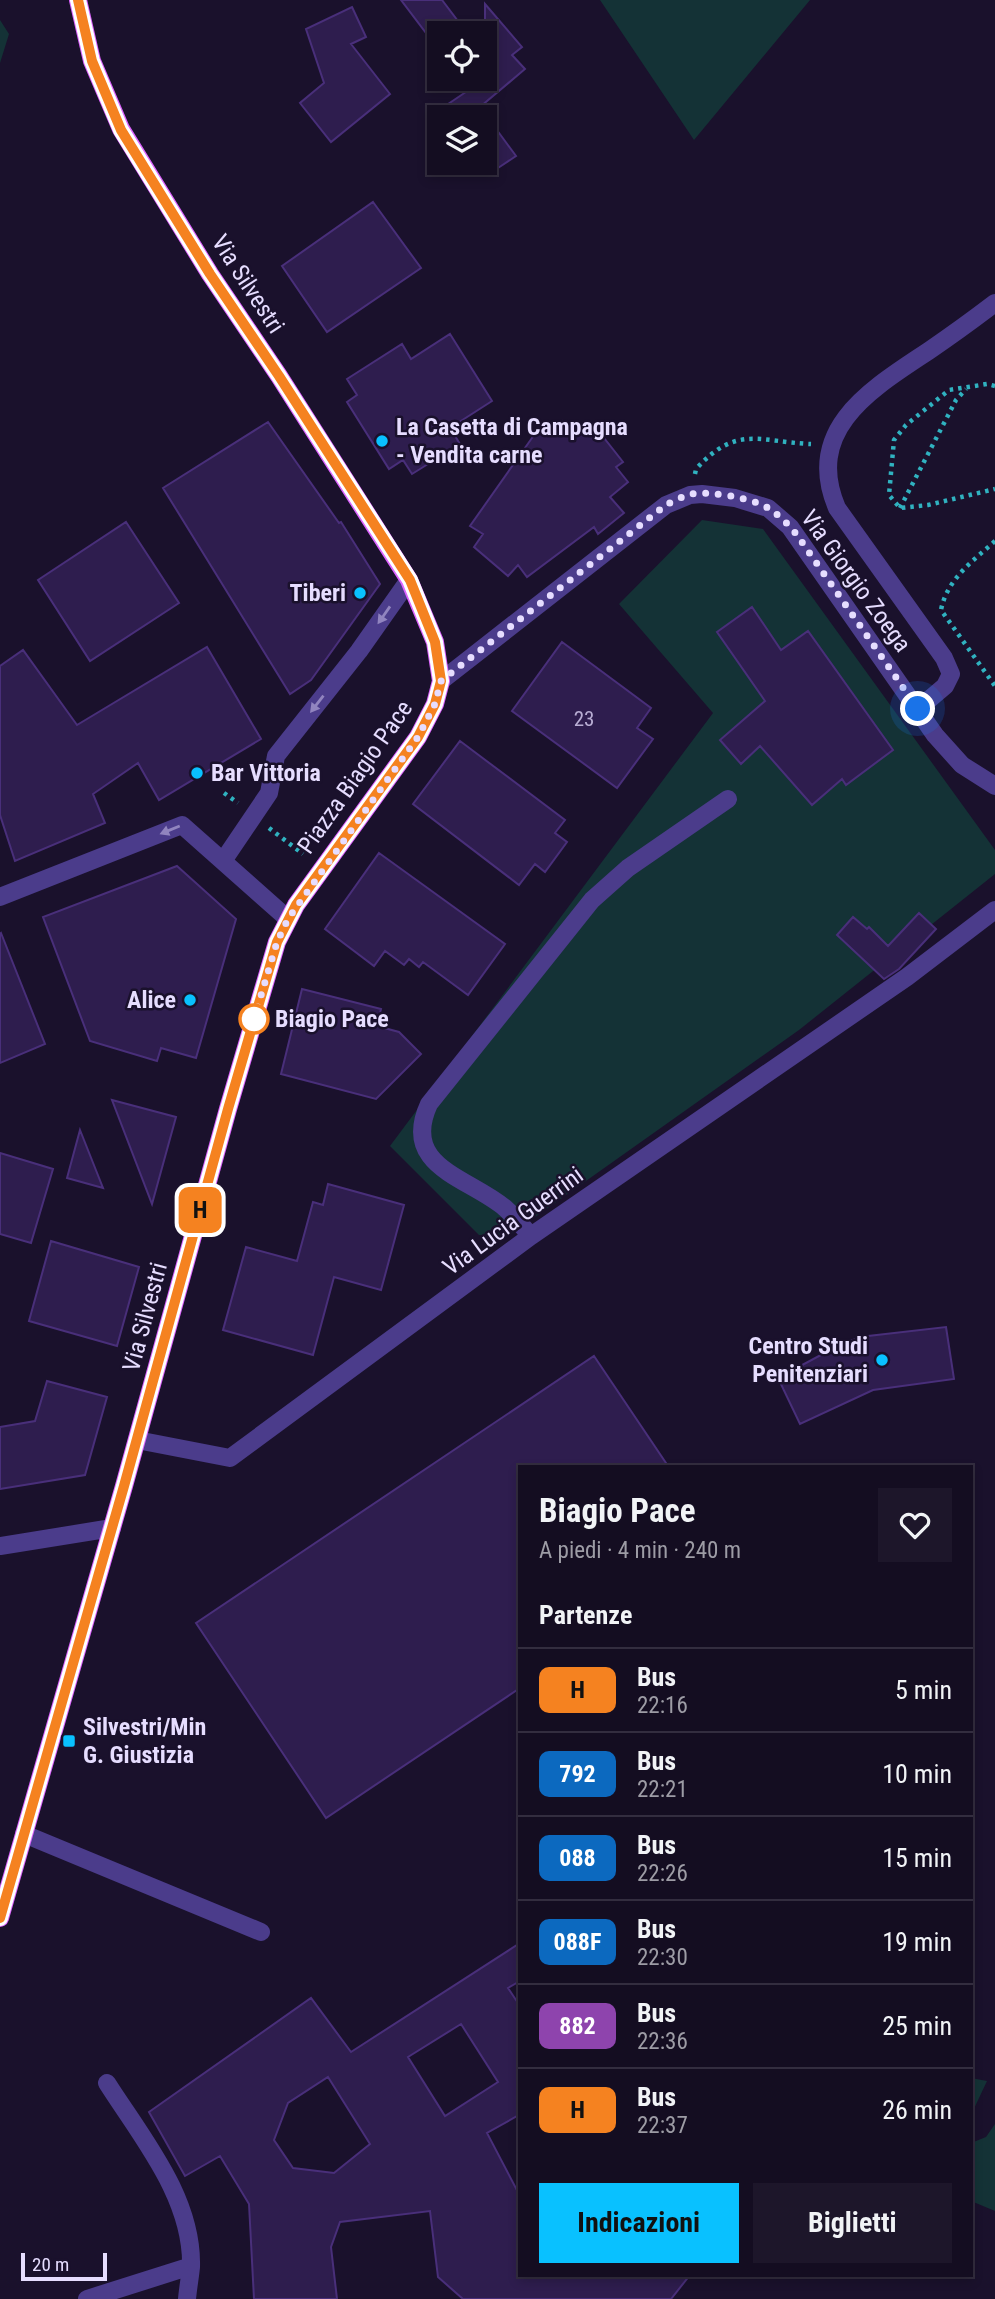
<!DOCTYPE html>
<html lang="it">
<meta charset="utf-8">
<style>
body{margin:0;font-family:"Roboto Condensed",sans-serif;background:#1d162a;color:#f1f3f6;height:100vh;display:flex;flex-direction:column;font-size:26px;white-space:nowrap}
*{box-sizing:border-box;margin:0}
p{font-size:23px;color:#9d9ca5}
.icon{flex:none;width:38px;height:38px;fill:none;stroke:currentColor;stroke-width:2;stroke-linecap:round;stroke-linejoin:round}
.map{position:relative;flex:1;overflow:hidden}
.details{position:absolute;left:518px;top:1465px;width:455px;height:812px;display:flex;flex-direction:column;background:#140d21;border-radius:0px;box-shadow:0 4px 10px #0003,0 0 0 2px #332d3f}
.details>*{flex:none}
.badge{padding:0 14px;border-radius:10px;font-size:24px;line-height:46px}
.buttons{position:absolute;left:427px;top:21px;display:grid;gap:14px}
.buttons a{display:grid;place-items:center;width:70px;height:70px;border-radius:0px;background:#140d21;box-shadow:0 4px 10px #0003,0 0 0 2px #332d3f;font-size:35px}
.scale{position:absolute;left:21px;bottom:18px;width:86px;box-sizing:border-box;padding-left:7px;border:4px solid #e6ddff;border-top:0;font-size:19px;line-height:24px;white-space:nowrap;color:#e6ddff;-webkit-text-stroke:5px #1a112c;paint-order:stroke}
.you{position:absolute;width:35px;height:35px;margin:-18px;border:5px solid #fff;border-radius:50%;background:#1a73e8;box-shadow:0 0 0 10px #1a73e833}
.map>.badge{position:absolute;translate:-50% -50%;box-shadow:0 0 0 4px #fff}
h2{padding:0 21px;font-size:26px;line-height:63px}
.round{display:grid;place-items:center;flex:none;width:74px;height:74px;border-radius:0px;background:#1d162a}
.summary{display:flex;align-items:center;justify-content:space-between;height:119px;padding:0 21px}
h1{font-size:33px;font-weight:700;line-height:52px}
.button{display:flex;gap:14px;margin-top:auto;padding:14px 21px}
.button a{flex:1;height:80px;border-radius:0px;background:#09c1ff;color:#111;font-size:28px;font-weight:700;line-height:80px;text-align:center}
.button a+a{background:#1d162a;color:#f1f3f6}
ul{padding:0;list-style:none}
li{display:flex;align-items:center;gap:21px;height:84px;padding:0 21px;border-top:2px solid #332d3f}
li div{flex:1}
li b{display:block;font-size:26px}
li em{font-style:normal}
li .badge{min-width:77px;font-weight:700;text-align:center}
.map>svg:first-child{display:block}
</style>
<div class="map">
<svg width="995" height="2299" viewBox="0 0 995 2299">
<rect width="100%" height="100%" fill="#1a112c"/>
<path fill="#143236" d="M600,0h210l-116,140z
M0,20l9,14 -9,29z
M702,520l61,9 232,321v24l-196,156 -292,207 -28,-2 -89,-89 323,-433 -94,-109z
M971,2078l16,3 -16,34z
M995,2124v87l-24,-10v-58l15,-6z"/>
<path fill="#2e1d4e" stroke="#492f7a" stroke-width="2" fill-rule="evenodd" d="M401,0h41l25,33h-41z
M485,4l37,43 -10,8 13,14 -45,38 36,49 -18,12 -13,-18v-33h-56l56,-38z
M352,7l14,30 -15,7 39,50 -59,48 -31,-39 24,-20 -18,-54z
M373,202l48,66 -94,64 -45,-66z
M450,334l42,67 -42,27 10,16 -48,30 -9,-14 -14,9 -42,-67 10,-7 -10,-16 55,-35 9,15z
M563,421l15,9 5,-7 21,15 19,24 -7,5 12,15 -18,15 14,16 -26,21 -4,-7 -67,50 -9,-12 -10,11 -34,-29 9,-13 -13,-8 69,-98 12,8z
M268,422l71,101 2,-1 39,62 -69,96 -21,14 -127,-206z
M126,522l53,81 -89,58 -52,-81z
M752,607l29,43 27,-19 85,119 -47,35 -4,-6 -30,26 -52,-59 -19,18 -21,-24 45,-39 -48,-69z
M562,642l89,66 -14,20 16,11 -36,49 -105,-77z
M207,647l54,92 -102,61 -21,-37 -45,31 12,29 -90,38 -15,-46v-149l23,-16 54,75z
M460,741l105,79 -10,13 12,9 -22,30 -10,-8 -16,21 -106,-81z
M379,853l126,91 -37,51 -45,-33 -4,5 -10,-8 -5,6 -19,-14 -11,15 -49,-37z
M177,866l59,53 -40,139 -35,-10 -4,13 -67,-20 -47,-124z
M919,913l17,16 -37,40 -15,10 -47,-44 16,-18 14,12 2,-2 19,19z
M1,933l44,111 -45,19v-129z
M302,989l79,20 -4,17 22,6 22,22 -45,45 -95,-25z
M112,1100l64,17 -24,87z
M80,1130l23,58 -36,-10z
M0,1153l53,16 -22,74 -31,-9z
M328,1184l76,21 -23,85 -47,-13 -21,78 -90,-25 23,-83 51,14 16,-59 10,3z
M51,1241l88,26 -22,79 -88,-25z
M946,1327l8,52 -81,11 -73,34 -22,-46 67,-36 23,-6z
M594,1356l74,110h-148v222l-194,130 -130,-195z
M47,1381l60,16 -22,78 -85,14v-62l35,-6z
M520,1943v38l-12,7 12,18v111l-1,-2 -32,18 33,63v79h170l-19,24h-208l-25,-22 -8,-66 -90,11 -9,25 6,52h-83l-5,-95 -29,-48 -35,20 -36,-64 162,-114 40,54zM461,2024l37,58 -53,34 -37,-59zM328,2077l42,67 -36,29 -41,-5 -19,-28 14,-37z"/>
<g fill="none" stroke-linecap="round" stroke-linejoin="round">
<path stroke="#30b2c0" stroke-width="4.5" stroke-dasharray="3.5 5" stroke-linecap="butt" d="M995,386l-8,-2 -38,6 -43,35 -12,15 -5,55 11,13 28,-3 67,-16
M695,474l1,-5c41,-45 63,-27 115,-25
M900,508l56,-108 10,-11
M995,541c-22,20 -48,38 -54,69l54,76
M224,793l14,10
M269,828l34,26"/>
<path stroke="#4b3c8b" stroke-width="18" d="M441,681l225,-176 24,-10 12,-1 33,4 33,10 22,19 145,208 27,30 33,21
M918,709l27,-23 6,-12 -7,-16 -107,-150c-34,-80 36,-120 93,-158 22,-15 44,-31 65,-47
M223,861l46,-68 7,-37 83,-105 50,-71
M0,897l182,-72 106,94
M531,1236c-8,-9 -17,-20 -26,-28 -37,-31 -105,-41 -76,-104l163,-204 36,-32 100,-69
M137,1440l93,18 301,-222 376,-259 88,-67
M0,1546l112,-18
M24,1834l237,98
M107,2083c35,55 86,115 84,184 -1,10 -3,21 -4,32
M87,2299l104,-33"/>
<path stroke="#dd64ff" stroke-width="18" d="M0,1918l124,-432 104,-377 49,-167 19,-37 122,-168 17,-33 6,-23 -6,-39 -26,-62 -130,-204 -69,-102 -89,-145 -29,-68 -14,-61"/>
</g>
<defs><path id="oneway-solid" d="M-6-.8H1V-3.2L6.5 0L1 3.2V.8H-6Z" transform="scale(1.75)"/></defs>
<g fill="#9184bf">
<use href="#oneway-solid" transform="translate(384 615) rotate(125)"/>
<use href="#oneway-solid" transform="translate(317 704) rotate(128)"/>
<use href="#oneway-solid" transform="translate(170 830) rotate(158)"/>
</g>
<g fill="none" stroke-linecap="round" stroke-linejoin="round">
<defs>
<path id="line" d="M0,1918l124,-432 104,-377 49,-167 19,-37 122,-168 17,-33 6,-23 -6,-39 -25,-62 -131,-204 -69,-102 -89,-144 -29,-69 -14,-61"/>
</defs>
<use href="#line" stroke="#fff" stroke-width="16"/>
<use href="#line" stroke="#f58220" stroke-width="10"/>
<path stroke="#e6ddff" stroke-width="7" stroke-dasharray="0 12.6" d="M254,1019l23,-77 11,-23 130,-182 17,-33 6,-23 225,-176c8,-4 17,-9 26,-11 20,-3 59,4 76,14 11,7 21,17 29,27l121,174"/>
</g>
<g fill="#09c1ff" stroke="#1a112c" stroke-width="2.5">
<circle cx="382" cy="441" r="7"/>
<circle cx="360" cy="593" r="7"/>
<circle cx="197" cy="773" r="7"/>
<circle cx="190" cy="1000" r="7"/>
<circle cx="882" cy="1360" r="7"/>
<rect x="62" y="1734" width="14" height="14" rx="3.5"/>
</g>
<circle fill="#fff" stroke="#f58220" stroke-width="3.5" cx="254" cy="1019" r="14"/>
<g text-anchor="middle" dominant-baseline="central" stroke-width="5" stroke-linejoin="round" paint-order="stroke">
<g font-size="21" fill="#b8add3">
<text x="584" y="719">23</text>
</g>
<g font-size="24" fill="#e6ddff" stroke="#1a112c">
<text transform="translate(248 284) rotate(57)">Via Silvestri</text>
<text transform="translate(856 581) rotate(54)">Via Giorgio Zoega</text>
<text transform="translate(355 777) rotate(-55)">Piazza Biagio Pace</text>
<text transform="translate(513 1221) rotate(-36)">Via Lucia Guerrini</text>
<text transform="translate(145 1317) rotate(-75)">Via Silvestri</text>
</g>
<g font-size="24" font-weight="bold" fill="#e6ddff" stroke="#1a112c" text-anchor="start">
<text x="396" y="427">La Casetta di Campagna<tspan x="396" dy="28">- Vendita carne</tspan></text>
<text x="346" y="593" text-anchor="end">Tiberi</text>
<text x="211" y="773">Bar Vittoria</text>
<text x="176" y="1000" text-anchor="end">Alice</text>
<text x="868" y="1346" text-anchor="end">Centro Studi<tspan x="868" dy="28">Penitenziari</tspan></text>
<text x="83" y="1727">Silvestri/Min<tspan x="83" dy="28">G. Giustizia</tspan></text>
</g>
<g font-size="24" font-weight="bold" fill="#e6ddff" stroke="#1a112c" text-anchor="start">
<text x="275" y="1019">Biagio Pace</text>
</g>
</g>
</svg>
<div class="buttons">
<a><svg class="icon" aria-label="locate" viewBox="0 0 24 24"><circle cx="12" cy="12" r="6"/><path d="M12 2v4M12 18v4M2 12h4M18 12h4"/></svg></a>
<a><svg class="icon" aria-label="layers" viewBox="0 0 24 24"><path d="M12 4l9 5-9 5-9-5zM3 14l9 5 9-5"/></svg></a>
</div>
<div class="scale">20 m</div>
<div class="you" style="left:918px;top:709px"></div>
<b class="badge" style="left:200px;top:1210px;background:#f58220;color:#111">H</b>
<section class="details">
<div class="summary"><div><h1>Biagio Pace</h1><p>A piedi · 4 min · 240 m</p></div><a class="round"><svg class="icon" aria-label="heart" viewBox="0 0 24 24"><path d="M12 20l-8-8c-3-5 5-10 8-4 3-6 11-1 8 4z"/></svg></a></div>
<h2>Partenze</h2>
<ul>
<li><span class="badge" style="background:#f58220;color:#111">H</span><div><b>Bus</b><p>22:16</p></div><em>5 min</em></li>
<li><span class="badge" style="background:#0c69bf;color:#fff">792</span><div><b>Bus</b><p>22:21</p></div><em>10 min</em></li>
<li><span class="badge" style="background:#0c69bf;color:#fff">088</span><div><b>Bus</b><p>22:26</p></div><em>15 min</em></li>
<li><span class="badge" style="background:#0c69bf;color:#fff">088F</span><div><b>Bus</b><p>22:30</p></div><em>19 min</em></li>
<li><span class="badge" style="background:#8e44ad;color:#fff">882</span><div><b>Bus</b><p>22:36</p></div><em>25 min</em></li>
<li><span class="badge" style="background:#f58220;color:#111">H</span><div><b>Bus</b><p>22:37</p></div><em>26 min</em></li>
</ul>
<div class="button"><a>Indicazioni</a><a>Biglietti</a></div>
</section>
</div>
